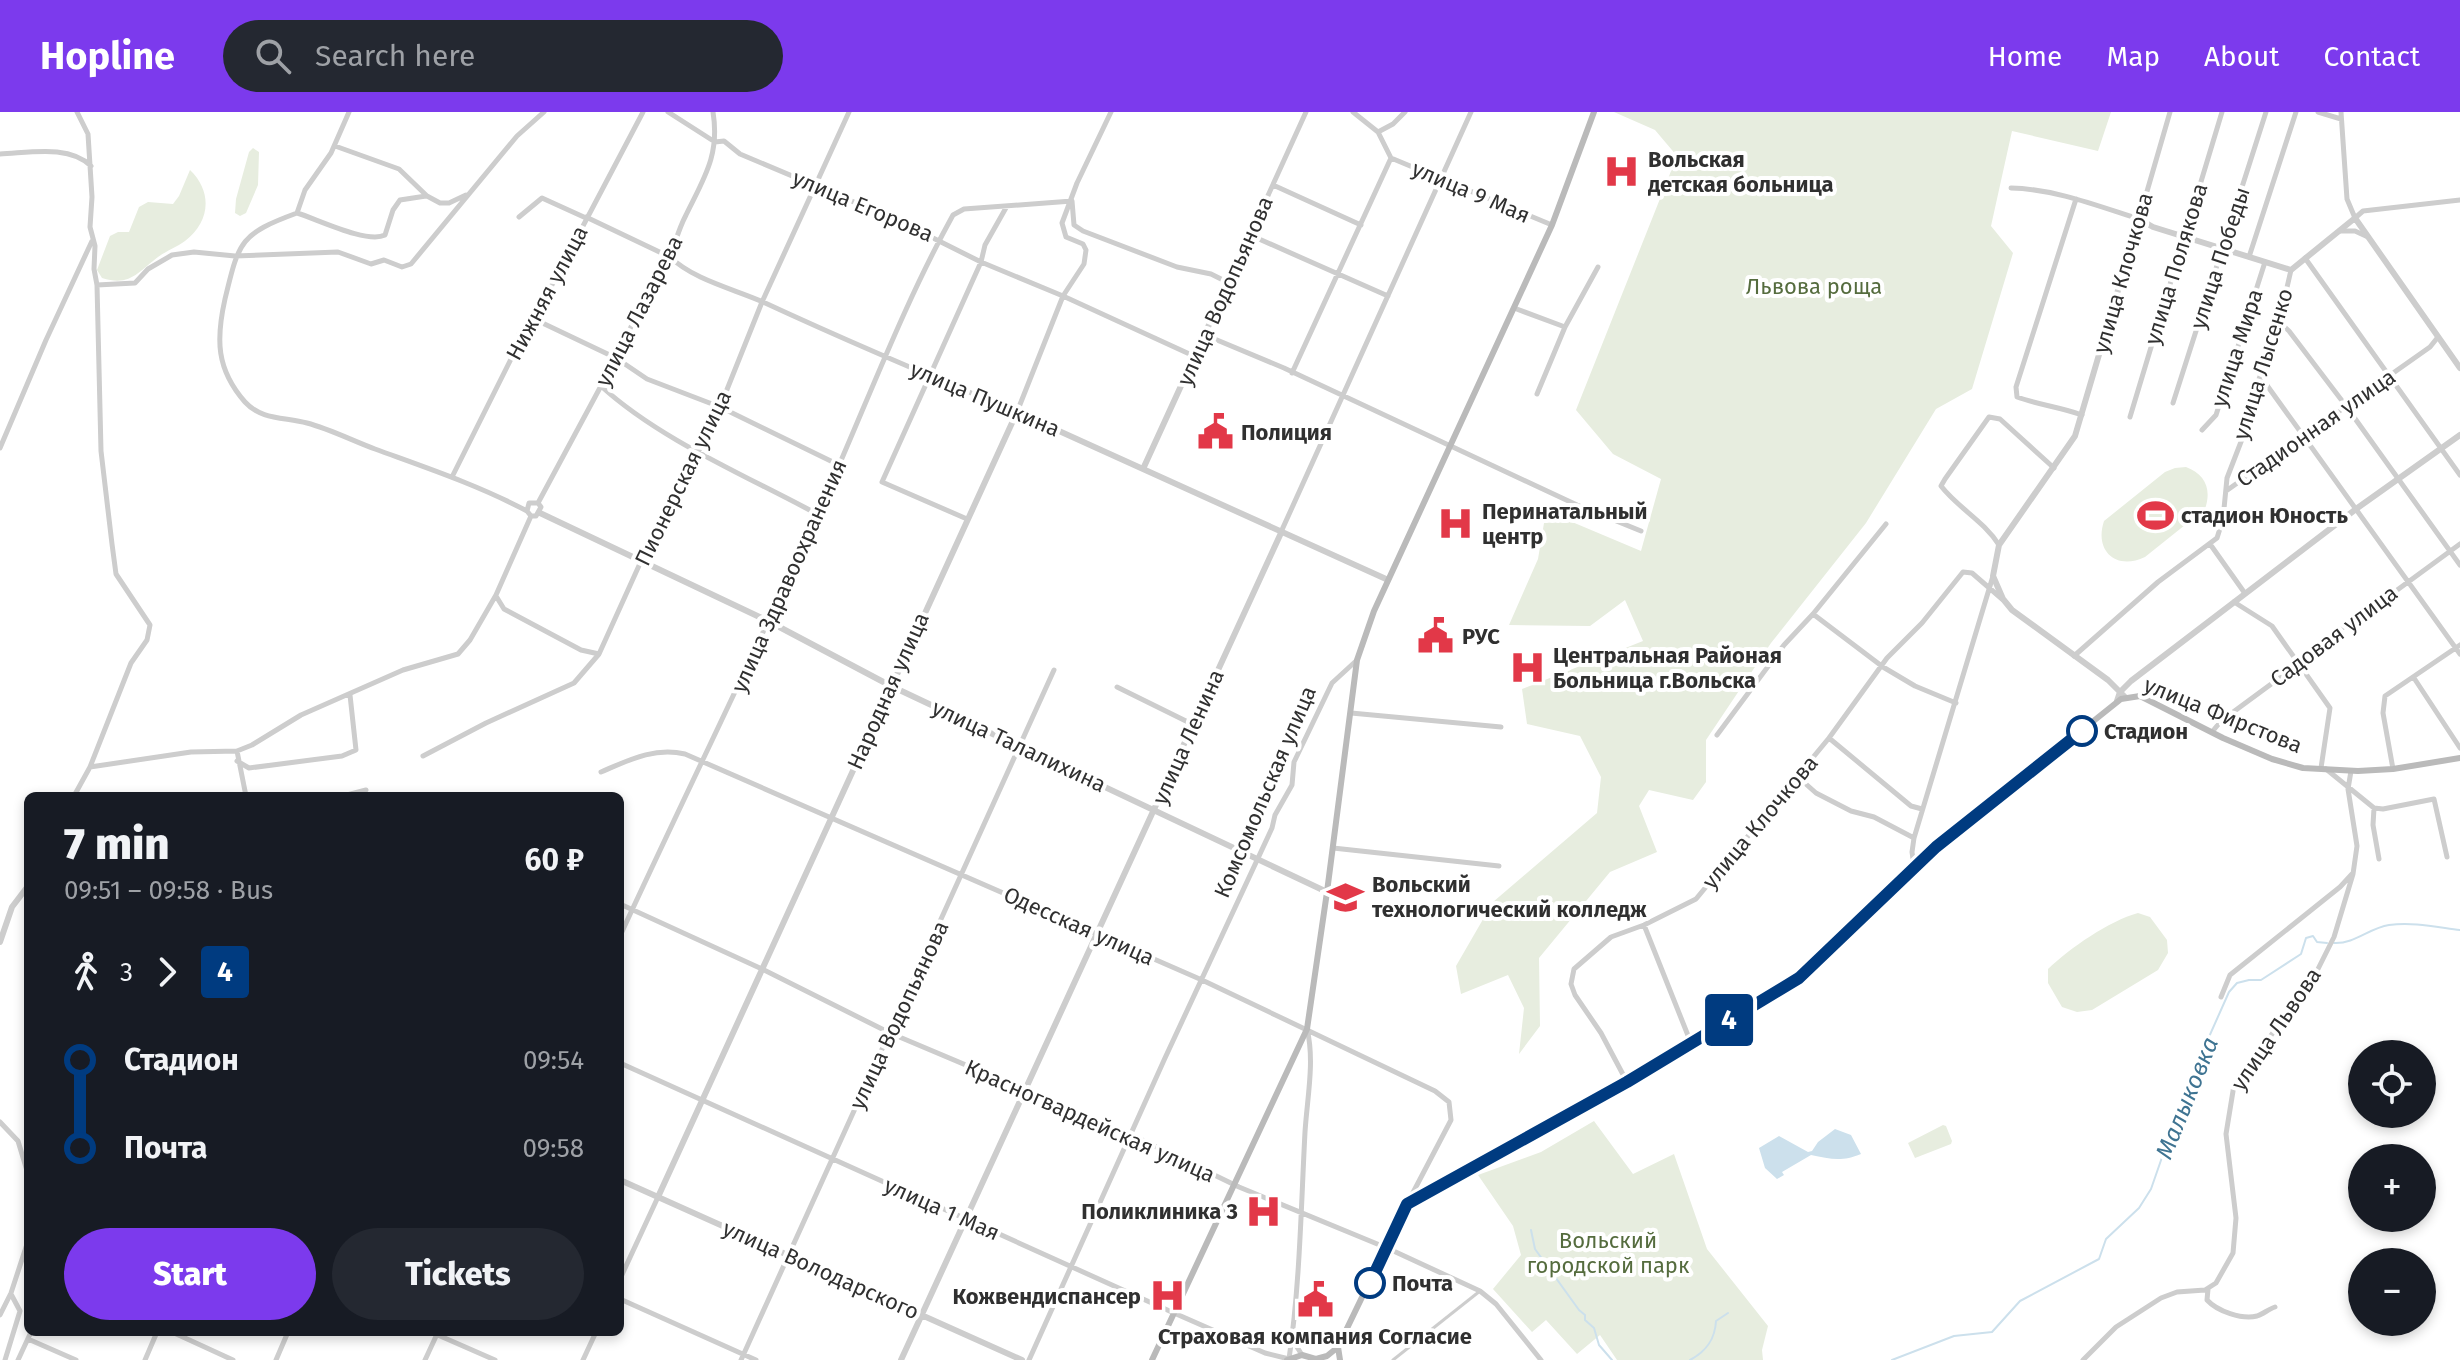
<!DOCTYPE html>
<meta charset="utf-8">
<style>
body{margin:0;font-family:"Fira Sans",sans-serif;background:#242831;color:#f1f3f6;height:100vh;display:flex;flex-direction:column;font-size:30px;white-space:nowrap}
*{box-sizing:border-box;margin:0}
p{font-size:26px;color:#9ea1a6}
.icon{flex:none;width:44px;height:44px;fill:none;stroke:currentColor;stroke-width:2;stroke-linecap:round;stroke-linejoin:round}
.map{position:relative;flex:1;overflow:hidden}
.sheet{position:absolute;left:24px;top:680px;width:600px;height:544px;display:flex;flex-direction:column;background:#171b24;border-radius:12px;box-shadow:0 4px 12px #0003}
.sheet>*{flex:none}
.badge{padding:0 16px;border-radius:6px;font-size:28px;line-height:52px}
.controls{position:absolute;left:2348px;top:928px;display:grid;gap:16px}
.controls a{display:grid;place-items:center;width:88px;height:88px;border-radius:50%;background:#171b24;box-shadow:0 4px 12px #0003;font-size:40px}
.map>.badge{position:absolute;translate:-50% -50%;box-shadow:0 0 0 4px #fff}
.legs{display:flex;align-items:center;gap:12px;height:88px;padding:0 40px;font-size:26px}
.legs p{margin-inline-start:auto}
.headline{display:flex;align-items:center;justify-content:space-between;height:136px;padding:0 40px}
h1{font-size:44px;font-weight:800;line-height:60px}
.cta{display:flex;gap:16px;margin-top:auto;padding:16px 40px}
.cta a{flex:1;height:92px;border-radius:48px;background:#7c3aed;color:#fff;font-size:32px;font-weight:800;line-height:92px;text-align:center}
.cta a+a{background:#242831;color:#f1f3f6}
ul{padding:0 40px;list-style:none}
li{display:flex;align-items:center;gap:28px;height:88px;font-size:30px}
li i{display:grid;place-items:center;width:12px;height:100%;margin:0 10px;background:currentColor}
li i::after{content:'';width:20px;height:20px;margin:-10px;border:6px solid;border-radius:50%;background:#171b24}
li p{margin-inline-start:auto}
li:first-child i{background:linear-gradient(#0000 50%,currentColor 0)}
li:last-child i{background:linear-gradient(currentColor 50%,#0000 0)}
header{display:flex;align-items:center;gap:48px;box-sizing:border-box;height:112px;padding:0 40px;background:#7c3aed;color:#fff}
header strong{font-size:38px}
nav{display:flex;gap:44px;margin-inline-start:auto;font-size:28px}
.search{width:560px;height:72px;background:#242831;display:flex;align-items:center;gap:20px;box-sizing:border-box;padding:0 28px;border-radius:44px;color:#9ea1a6;font-size:30px}
.map>svg:first-child{display:block}
</style>
<header>
<strong>Hopline</strong>
<div class="search"><svg class="icon" aria-label="search" viewBox="0 0 24 24"><circle cx="10" cy="10" r="6"/><path d="M15 15l6 6"/></svg>Search here</div>
<nav><a>Home</a><a>Map</a><a>About</a><a>Contact</a></nav>
</header>
<div class="map">
<svg width="2460" height="1248" viewBox="0 0 2460 1248">
<rect width="100%" height="100%" fill="#fff"/>
<path fill="#e7eddf" d="M1614,0h497l-13,39 -86,-20 -21,95 22,27 -41,136 -36,20 -70,114 -95,120 -65,97v42l-13,18 -44,-10 -10,16 18,46 -47,20 -71,86 1,68 -21,28 5,-46 -16,-33 -47,19 -5,-28 37,-64 104,-89 4,-36 -21,-41 -53,-12 -5,-35 121,-48 -18,-41 -35,26 -81,-1 29,-66 8,-48 95,40 20,-72 -48,-25 -37,-44 101,-254 -22,-26z
M253,36l6,4 -1,33 -12,28 -6,3 -5,-3 1,-14 13,-47z
M190,58c23,22 20,52 -5,71 -8,6 -19,10 -27,16 -20,15 -28,30 -56,21l-5,-8 13,-34 8,-4h11l10,-25 9,-5 25,2 6,-8z
M2186,355c19,7 26,22 19,42l-60,48c-29,14 -51,-6 -41,-36l61,-49 10,-4z
M2138,801l12,4 17,23 1,13 -10,17 -66,40 -15,2 -15,-5 -14,-24v-14c22,-21 61,-48 90,-56z
M1594,1009l39,53 41,-20 33,95 61,77 -6,24 1,10h-146l-17,-25 -23,19 -31,-34 -14,12 -39,-43 28,-34 -8,-29 -35,-51 63,-23z
M1943,1013l3,1 6,15 -1,3 -36,14 -7,-15z"/>
<path fill="#cce0ec" d="M1835,1017l16,6 10,19c-19,8 -31,5 -50,1l-29,17 2,3 -7,4 -12,-11 -6,-20 20,-12 29,16 4,-1 6,-9z"/>
<g fill="none" stroke-linecap="round" stroke-linejoin="round">
<path stroke="#cce0ec" stroke-width="2" d="M2334,831c21,1 35,-15 55,-18 24,-3 47,2 71,5
M1531,1118l4,19 44,61 6,5v5l9,8 5,17 13,15
M1690,1248c17,-9 25,-21 26,-39l12,-8
M1892,1248l62,-24 38,-4 28,-31 79,-42 7,-20 33,-31 12,-19 16,-46 13,-30 13,-18 -1,-20 37,-83 8,-9 12,-3h12l40,-26 5,-16 7,-2 4,6 10,1"/>
<path stroke="#cdcdcd" stroke-width="3" d="M1393,1248l87,-69"/>
<path stroke="#cdcdcd" stroke-width="5" d="M349,0l-18,41 -26,37 -8,23c-57,21 -58,28 -72,86 -9,40 -9,70 20,103 16,18 40,15 62,21 23,6 46,18 68,26 52,19 103,36 152,62
M668,0l47,30 9,-1 16,13 159,67 82,41 82,34 133,61
M1306,0l-56,123 138,61
M1353,0l25,20 13,26
M2318,0l23,7
M2341,0l6,87 8,19 8,-7 97,-11
M1378,20l15,-8 12,-12
M335,34l64,23 28,27 13,7h9l17,-8
M0,42c28,-1 69,-10 91,12
M1391,46l161,67
M1273,73l88,40
M2011,76c44,1 87,18 128,31l31,-107
M2076,87l-60,188 1,10c22,8 43,10 65,18
M297,101c20,6 70,31 88,22l8,-25 7,-10 26,-4
M519,105l23,-19 44,20
M586,105l84,40c24,23 64,32 93,45 84,39 169,75 254,110l46,-116 21,-32 2,-14 -3,-6 -17,-7 -4,-14 15,-40 34,-71
M2340,119h15l13,6
M2249,145l47,-145
M2305,146l155,217
M97,173l38,-2 13,-14 24,-14 22,-3 41,4 103,-4 33,12 13,-4 18,7 9,-3 106,-128 27,-24
M1514,196l51,19
M534,207l82,39 31,21 73,28 119,58
M2279,210l10,9 57,75 114,159
M1205,223l79,33 293,137 64,26
M1292,261l99,-215
M2259,267l7,5 194,270
M601,274c59,54 146,90 216,128
M1537,282l28,-67 33,-60
M2173,291l93,-291
M2130,305l92,-305
M2202,318l14,-15 49,-153
M0,336l46,-108 46,-99
M453,363l62,-124 4,-17 15,-15 109,-207
M2226,379l204,-144 8,-10
M529,391h9l3,4 -5,9h-5l-4,-5z
M538,391l78,-145 49,-102 5,1c5,-14 9,-29 16,-42 18,-37 34,-60 27,-103
M967,407l-85,-37 99,-220 4,-17 22,-39
M1281,420l190,-420
M2210,432l34,48
M1999,433c-15,-24 -41,-37 -58,-59l4,-7 44,-62 11,2 54,49
M496,484l8,13 77,41 18,4
M2234,490l38,24 58,82 -9,60
M1813,502l70,53 32,19 41,17
M2074,544l84,-74 59,-44 6,-19 4,-41 17,-44 15,-55 20,-57 12,-52
M2414,566l46,70
M1117,575l77,38
M1351,601l150,14
M2212,620l9,-11 76,-56 78,-64 14,-5 71,-52
M1717,623l67,-90 29,-31 73,-90
M1829,626l82,68 11,3
M237,639l9,45
M423,644l63,-33 88,-40 25,-29 43,-95 33,-59 45,-93 42,-105 87,-190
M237,649l12,7 93,-12 14,-6 -6,-55
M90,655l101,-15 46,-1 15,-6 49,-30 102,-45 55,-16 12,-14 26,-45 35,-79
M2326,657l48,39 9,1 51,-10 13,58
M2393,657l-10,-56 2,-17 75,-51
M601,660c28,-12 53,-25 84,-18l517,226 233,111 14,11 2,18 -44,84
M1798,665l18,16 35,18 23,6 40,21
M74,684l16,-29 41,-104 16,-23 3,-15 -34,-51 -4,-30 -11,-93 -4,-166 -3,-16 1,-23 -5,-19 2,-30 -4,-63 -11,-22
M343,684l23,-6
M2374,696l-1,17 6,34
M1333,736l166,18
M1914,754l-2,-14 2,-14 79,-262
M620,792l142,65 128,64 242,102 107,52 148,61 93,43 16,13 45,56
M1644,813l47,118
M620,824c65,-141 134,-281 198,-423 45,-99 82,-202 135,-298l11,-6 108,-8 2,24 9,6 94,36 34,7 18,9
M2221,885l9,-22 110,-88 12,-13
M620,951l554,250 91,40 24,6c11,-75 12,-152 16,-227 2,-33 10,-71 2,-103
M1627,970l-26,-49 -26,-38 -4,-11 3,-15 37,-32 33,-12 52,-26 133,-161 58,-80 35,-35 41,-51 9,1 30,26
M0,1010l18,19 10,33
M620,1167l38,-82
M2208,1177l-1,11c10,11 35,20 50,16 6,-2 12,-7 18,-9
M620,1187l136,61
M0,1203l11,-22 17,-52
M172,1220l61,28
M431,1220l64,28
M28,1227l48,21
M1292,1227l10,16
M5,1248l15,-49 -9,-17
M18,1248l13,-28
M145,1248l12,-28
M276,1248l12,-28
M425,1248l13,-28
M583,1248l13,-28
M741,1248l313,-690
M1029,1248l136,-302 107,-230 3,-13 17,-30 2,-23 38,-79 24,-22
M2083,1248l33,-33 45,-29 16,-6 28,-2 11,-7 17,-30 3,-35 -10,-84 8,-49 79,-106 21,-42 19,-63 4,-28 -9,-57 3,-18"/>
<path stroke="#cdcdcd" stroke-width="6" d="M1143,357l107,-234
M540,401l228,108 123,65 436,206
M2125,585l-17,-17 -96,-70 -9,-11 -10,-23 6,-31 76,-109 64,-217 14,8 138,43 64,-52 105,150
M2117,589l3,-9 11,-11 225,-172 104,-74
M0,830l12,-35 16,-21
M620,1068l402,180
M658,1085l359,-785 369,167
M901,1248l380,-827"/>
<path stroke="#bababa" stroke-width="6" d="M1338,1235l2,13
M1316,1247l11,-3 11,-9 69,-143 220,-122 172,-104 137,-131 185,-148 19,-3 83,42 49,21 31,9 55,3 35,-2 67,-11
M1152,1248l155,-331 20,-137 30,-232 17,-49 178,-386 42,-113
M1287,1248l15,-5 17,5"/>
</g>
<g fill="none" stroke-linecap="round" stroke-linejoin="round">
<defs>
<path id="line-1" d="M1370,1171l37,-79 220,-122 172,-104 137,-131 146,-116"/>
</defs>
<use href="#line-1" stroke="#fff" stroke-width="18"/>
<use href="#line-1" stroke="#003b80" stroke-width="12"/>
</g>
<defs>
<symbol id="hospital-bare" viewBox="-9 -9 18 18"><path d="M-5-5h3v3.5h4V-5h3V5h-3V1.5h-4V5h-3Z" fill="#e23848" stroke="#fff" stroke-width="2.5" paint-order="stroke"/></symbol>
<symbol id="civic-bare" viewBox="-9 -9 18 18"><path d="M-.6-6.5H3V-4.5H.6V-3L4-1V1h2V6H-6V1h2V-1L-.6-3ZM-1.2 2.5V6h2.4V2.5Z" fill="#e23848" stroke="#fff" stroke-width="2.5" paint-order="stroke"/></symbol>
<symbol id="stadium-bare" viewBox="-9 -9 18 18"><path d="M0-5a6.5 5 0 1 0 0 10a6.5 5 0 1 0 0-10ZM-3.5-1.8h7v3.6h-7Z" fill="#e23848" stroke="#fff" stroke-width="2.5" paint-order="stroke"/></symbol>
<symbol id="university-bare" viewBox="-9 -9 18 18"><path d="M0-5L7-2L0 1L-7-2ZM-4 1L0 2.5L4 1V4Q0 6-4 4Z" fill="#e23848" stroke="#fff" stroke-width="2.5" paint-order="stroke"/></symbol>
</defs>
<g fill-rule="evenodd">
<use href="#hospital-bare" x="1596" y="34" width="51" height="51"/>
<use href="#civic-bare" x="1190" y="294" width="51" height="51"/>
<use href="#stadium-bare" x="2130" y="378" width="51" height="51"/>
<use href="#hospital-bare" x="1430" y="386" width="51" height="51"/>
<use href="#civic-bare" x="1410" y="498" width="51" height="51"/>
<use href="#hospital-bare" x="1502" y="530" width="51" height="51"/>
<use href="#university-bare" x="1320" y="760" width="51" height="51"/>
<use href="#hospital-bare" x="1238" y="1074" width="51" height="51"/>
<use href="#hospital-bare" x="1142" y="1158" width="51" height="51"/>
<use href="#civic-bare" x="1290" y="1162" width="51" height="51"/>
</g>
<g fill="#fff" stroke="#003b80" stroke-width="4">
<circle cx="2082" cy="619" r="14"/>
<circle cx="1370" cy="1171" r="14"/>
</g>
<g text-anchor="middle" dominant-baseline="central" stroke-width="8" stroke-linejoin="round" paint-order="stroke">
<g font-size="22" font-weight="bold" fill="#303030" stroke="#fff" text-anchor="start">
<text x="1648" y="47">Вольская<tspan x="1648" dy="25">детская больница</tspan></text>
<text x="1241" y="320">Полиция</text>
<text x="1482" y="399">Перинатальный<tspan x="1482" dy="25">центр</tspan></text>
<text x="2181" y="403">стадион Юность</text>
<text x="1462" y="524">РУС</text>
<text x="1553" y="543">Центральная Районая<tspan x="1553" dy="25">Больница г.Вольска</tspan></text>
<text x="1372" y="772">Вольский<tspan x="1372" dy="25">технологический колледж</tspan></text>
<text x="1238" y="1099" text-anchor="end">Поликлиника 3</text>
<text x="1141" y="1184" text-anchor="end">Кожвендиспансер</text>
<text x="1315" y="1224" text-anchor="middle">Страховая компания Согласие</text>
</g>
<g font-size="22" fill="#303030" stroke="#fff">
<text transform="translate(1471 80) rotate(23)">улица 9 Мая</text>
<text transform="translate(863 94) rotate(23)">улица Егорова</text>
<text transform="translate(2220 146) rotate(-72)">улица Победы</text>
<text transform="translate(2176 152) rotate(-73)">улица Полякова</text>
<text transform="translate(2123 161) rotate(-74)">улица Клочкова</text>
<text transform="translate(1225 179) rotate(-66)">улица Водопьянова</text>
<text transform="translate(547 181) rotate(-62)">Нижняя улица</text>
<text transform="translate(639 199) rotate(-63)">улица Лазарева</text>
<text transform="translate(2237 236) rotate(-72)">улица Мира</text>
<text transform="translate(2263 252) rotate(-73)">улица Лысенко</text>
<text transform="translate(985 287) rotate(23)">улица Пушкина</text>
<text transform="translate(2316 316) rotate(-35)">Стадионная улица</text>
<text transform="translate(683 366) rotate(-64)">Пионерская улица</text>
<text transform="translate(789 464) rotate(-66)">улица Здравоохранения</text>
<text transform="translate(2334 524) rotate(-37)">Садовая улица</text>
<text transform="translate(888 579) rotate(-66)">Народная улица</text>
<text transform="translate(2223 603) rotate(22)">улица Фирстова</text>
<text transform="translate(1188 625) rotate(-66)">улица Ленина</text>
<text transform="translate(1019 634) rotate(25)">улица Талалихина</text>
<text transform="translate(1265 680) rotate(-67)">Комсомольская улица</text>
<text transform="translate(1760 710) rotate(-50)">улица Клочкова</text>
<text transform="translate(1079 814) rotate(24)">Одесская улица</text>
<text transform="translate(899 903) rotate(-65)">улица Водопьянова</text>
<text transform="translate(2276 917) rotate(-56)">улица Львова</text>
<text transform="translate(1090 1009) rotate(24)">Красногвардейская улица</text>
<text transform="translate(942 1097) rotate(24)">улица 1 Мая</text>
<text transform="translate(821 1158) rotate(24)">улица Володарского</text>
</g>
<g font-size="22" fill="#556c3e" stroke="#fff">
<text x="1814" y="174">Львова роща</text>
<text x="1608" y="1128">Вольский<tspan x="1608" dy="25">городской парк</tspan></text>
</g>
<g font-size="22" font-weight="bold" fill="#303030" stroke="#fff" text-anchor="start">
<text x="2104" y="619">Стадион</text>
<text x="1392" y="1171">Почта</text>
</g>
<g font-size="24" font-style="italic" fill="#3f7492" stroke="#fff">
<text transform="translate(2187 986) rotate(-68)">Малыковка</text>
</g>
</g>
</svg>
<div class="controls">
<a><svg class="icon" aria-label="locate" viewBox="0 0 24 24"><circle cx="12" cy="12" r="6"/><path d="M12 2v4M12 18v4M2 12h4M18 12h4"/></svg></a>
<a>+</a>
<a>−</a>
</div>
<b class="badge" style="left:1729px;top:908px;background:#003b80;color:#fff">4</b>
<section class="sheet">
<div class="headline"><div><h1>7 min</h1><p>09:51 – 09:58 · Bus</p></div><b>60 ₽</b></div>
<div class="legs"><svg class="icon" aria-label="walk" viewBox="0 0 24 24"><circle cx="13" cy="4" r="2"/><path d="M13 8l-2 6 4 7M11 14l-3 7M7 12l3-4h3l4 4"/></svg>3<svg class="icon" aria-label="forward" viewBox="0 0 24 24"><path d="M9 5l7 7-7 7"/></svg><b class="badge" style="background:#003b80;color:#fff">4</b></div>
<ul>
<li><i style="color:#003b80"></i><b>Стадион</b><p>09:54</p></li>
<li><i style="color:#003b80"></i><b>Почта</b><p>09:58</p></li>
</ul>
<div class="cta"><a>Start</a><a>Tickets</a></div>
</section>
</div>
